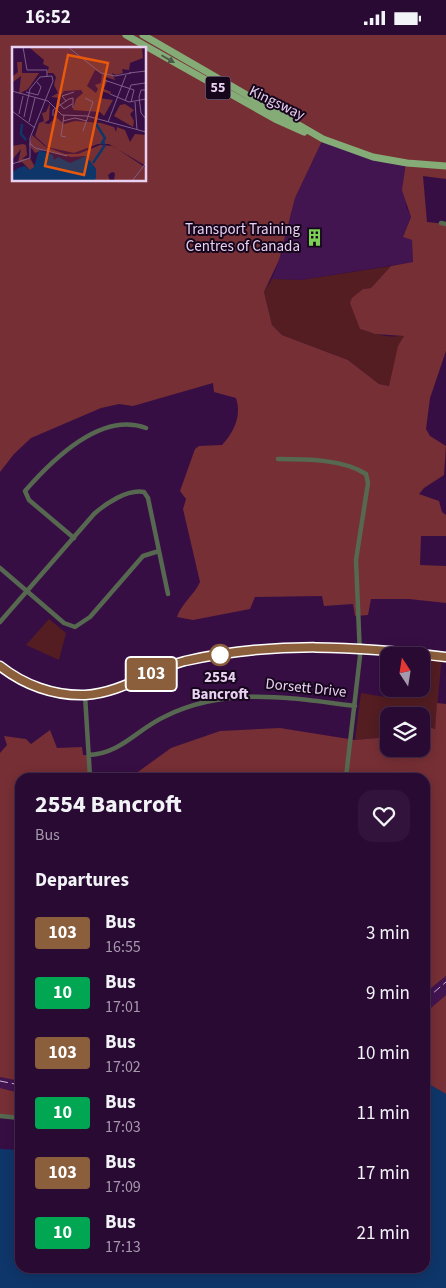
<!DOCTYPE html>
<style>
body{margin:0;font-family:"Source Sans 3",sans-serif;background:#31133b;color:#f1f3f6;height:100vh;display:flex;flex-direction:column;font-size:19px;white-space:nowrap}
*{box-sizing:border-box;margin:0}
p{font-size:16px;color:#a59aac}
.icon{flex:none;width:28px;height:28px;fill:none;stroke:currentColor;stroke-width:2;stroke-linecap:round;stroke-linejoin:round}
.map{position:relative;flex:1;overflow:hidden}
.details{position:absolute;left:15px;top:738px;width:415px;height:500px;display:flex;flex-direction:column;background:#290a33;border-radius:15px;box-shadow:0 2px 12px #0003,0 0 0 1px #452b4e}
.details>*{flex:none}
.badge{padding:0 10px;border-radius:4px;font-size:18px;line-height:32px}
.needle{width:32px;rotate:348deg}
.buttons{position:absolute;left:380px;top:612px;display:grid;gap:10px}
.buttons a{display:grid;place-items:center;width:50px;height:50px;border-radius:10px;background:#290a33;box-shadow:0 2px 12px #0003,0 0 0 1px #452b4e;font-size:25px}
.map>.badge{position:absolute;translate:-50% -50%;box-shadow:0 0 0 2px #fff}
h2{padding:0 20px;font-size:19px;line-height:45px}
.round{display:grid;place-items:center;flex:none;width:52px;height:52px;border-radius:15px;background:#31133b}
.head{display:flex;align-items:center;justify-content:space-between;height:85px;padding:0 20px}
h1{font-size:24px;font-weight:700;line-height:38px}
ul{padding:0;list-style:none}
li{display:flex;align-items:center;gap:15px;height:60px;padding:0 20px}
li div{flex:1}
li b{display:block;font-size:19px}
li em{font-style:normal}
li .badge{min-width:55px;font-weight:700;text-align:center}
.status{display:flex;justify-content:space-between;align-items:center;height:35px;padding:0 25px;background:#290a33;direction:ltr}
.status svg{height:14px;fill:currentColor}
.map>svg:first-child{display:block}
</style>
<div class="status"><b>16:52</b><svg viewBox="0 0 49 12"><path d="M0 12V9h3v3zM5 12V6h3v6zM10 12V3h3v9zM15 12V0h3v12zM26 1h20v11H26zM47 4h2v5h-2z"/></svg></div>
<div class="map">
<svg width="446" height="1253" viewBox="0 0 446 1253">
<rect width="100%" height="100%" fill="#370e44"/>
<path fill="#421450" d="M323,104l84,24 -1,44 5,9 -8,20 9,4 1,22 -112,18 -29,-1 7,-19 16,-62z
M446,941v19l-21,18v-20z
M0,1042l20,4v12l-20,-5z"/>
<path fill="#531d22" d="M391,231l-20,22 -8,1 -3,40c14,5 30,10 44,6l-15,51 -10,-2 -31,-24 -66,-25 -10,-10 -8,-33 8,-13 29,1z
M49,584l17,14 -7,27 -33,-15z
M392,615l50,6 -7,73 -14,-5v-8h-32v21l-34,3 6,-47 24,4 4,-23v15h32v-33h-30z"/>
<path fill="#762f35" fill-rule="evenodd" d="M0,0h446v144l-23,-3 4,46 19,2v127l-16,47 -4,31 4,7 16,10 -2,29 -20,13 -5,6 20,7 3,11 4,3v21h-25l-1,29 26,1v37l-37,-4h-38l-3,16 -13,1 -2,-12 -29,2 -2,-10 -67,1 -5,12 -57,11 -16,-3c4,-13 17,-22 23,-35l-17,-73 3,-10 -6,-8 15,-42 4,-3 23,-1c12,-13 20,-29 14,-47l-22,-6 -1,-9 -80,23 -14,-2 -18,4 -70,30 -17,16 -14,18zM14,14h131v131h-131zM323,104l66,21 17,3 -4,27 9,27 -8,20 9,3 1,22 -22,4 -20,22 -8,1 -11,9 -2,5 10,26 15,5 29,2 -6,10 -9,40 -10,-2 -31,-24 -66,-25 -10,-10 -8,-33 15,-32 16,-62z
M437,668l9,1v272l-21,17v-216h-294l40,-29 49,-17 60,-3 75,12 34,-3v12h32v-25l14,5z
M50,695l7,18 25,-1 1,8h5l1,22h-69v304l-20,-4v-324l7,-8 -3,-9 22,3 5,5z
M446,960v99l-21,-12v-69z
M0,1053l20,5v25l-20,-2z"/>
<path fill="#0f366a" d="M425,1047l21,12v194h-446v-139l20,1v117h405z"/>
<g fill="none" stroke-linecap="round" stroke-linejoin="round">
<path stroke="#56684f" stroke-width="4.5" d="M441,188l5,1
M278,424c27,0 65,0 88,15l2,9 -12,77 4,96 -14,121
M74,503l-45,-38 -4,-9c27,-31 76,-80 121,-63
M0,533l64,55 11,4 15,-10 53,-61 16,-5
M0,587l94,-108c11,-10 33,-25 50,-22l4,6 20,96
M85,660l5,82
M89,720c33,-2 48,-26 77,-39 61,-30 124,-18 189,-10
M0,1081l20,2"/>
<path stroke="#718e65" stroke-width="6" d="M0,631c24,19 54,30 85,29 37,-2 68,-27 104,-34 86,-19 171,-14 257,-4"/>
<path stroke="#85ac77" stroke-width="7" d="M126,0l149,84 29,13
M143,0l180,104 50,18 34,6 39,3"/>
<path stroke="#cfb6d9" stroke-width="1" stroke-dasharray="8 4" stroke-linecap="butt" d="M425,965l21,-18
M0,1046l20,4"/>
</g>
<defs><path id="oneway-solid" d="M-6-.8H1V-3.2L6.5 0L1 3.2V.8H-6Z" transform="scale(1.25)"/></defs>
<use fill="#4e594a" href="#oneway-solid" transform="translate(168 24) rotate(30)"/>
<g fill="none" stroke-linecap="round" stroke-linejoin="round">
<defs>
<path id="line" d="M0,631c24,19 54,30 85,29 36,-2 66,-25 100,-34 87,-20 174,-15 261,-4"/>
</defs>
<use href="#line" stroke="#fff" stroke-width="11"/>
<use href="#line" stroke="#8b5e3c" stroke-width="8"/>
</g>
<defs>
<symbol id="building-bare" viewBox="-9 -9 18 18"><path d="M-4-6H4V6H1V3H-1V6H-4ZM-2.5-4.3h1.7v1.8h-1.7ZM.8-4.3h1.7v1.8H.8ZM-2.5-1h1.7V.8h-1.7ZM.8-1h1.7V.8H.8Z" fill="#7cd155" stroke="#16061c" stroke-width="2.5" paint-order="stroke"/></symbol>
</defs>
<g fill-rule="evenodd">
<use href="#building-bare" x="302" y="190" width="25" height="25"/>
</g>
<circle fill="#fff" stroke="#8b5e3c" stroke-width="2.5" cx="220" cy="620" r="10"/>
<g text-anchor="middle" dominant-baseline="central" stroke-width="4" stroke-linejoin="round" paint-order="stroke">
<rect fill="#16061c" stroke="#a994b1" stroke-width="1" x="205.5" y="41.5" width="25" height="23" rx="4"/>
<g font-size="14" font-weight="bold" fill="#e8d1f1">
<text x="218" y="53">55</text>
</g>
<g font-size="15" fill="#e8d1f1" stroke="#16061c">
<text transform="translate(277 68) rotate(26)">Kingsway</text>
<text transform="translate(306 653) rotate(6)">Dorsett Drive</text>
</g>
<g font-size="15" fill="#e8d1f1" stroke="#16061c" text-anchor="end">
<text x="300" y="194">Transport Training<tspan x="300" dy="17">Centres of Canada</tspan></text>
</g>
<g font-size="15" font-weight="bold" fill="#e8d1f1" stroke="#16061c">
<text x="220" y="642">2554<tspan x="220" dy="17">Bancroft</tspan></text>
</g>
</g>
<g transform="translate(12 12)">
<rect width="134" height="134" fill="#370e44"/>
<path d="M130,0l1,11 -13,5 -1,7 -7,-1 1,4 -7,2 -4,-2 3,7 -12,-4 4,5 -3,8 7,3 -1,2 -8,-3 -3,7 14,2 -9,16 -4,-4 -27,-2 3,-11 7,-6 -2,-3 -17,1 -5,7 -8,-1 7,-4 -4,-8 2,-8 -3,-4h-6l2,-6 -6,-3 1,-4 -14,-12zM83,23l7,4 -1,9 -6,2 3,4 -2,4 -9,-7zM5,15h5v11h17l-11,16 -9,5 2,-18 -8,6v-6l5,-4zM38,56l-1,17 -5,3 5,1 7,-7 8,7 11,-3 26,2 13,4 2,5 1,-5 8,3 5,12 5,-8 11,1v31l-37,-22h-11l-24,9 -27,-6 -12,-11 4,-13 5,-2 -2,-8 4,-1zM113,57l9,6 -4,4 4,7 -1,6 -19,-11 6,-11zM20,88l14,12 19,7h13l22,-9 13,1 33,22v13h-32l1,-8 -3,-1 -4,3 2,6h-16l2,-12 -10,-13 -15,1 -28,-7 -8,3 -6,-8zM11,97l3,1 1,10 -5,4 8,-1 5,9 -5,3 -8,-8 -4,1 3,-14 -9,11v-14z" fill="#762f35" fill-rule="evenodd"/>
<path d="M27,103l14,5 1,5 4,-3 12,6 16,-7 10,13v9l-2,3h-82v-8l6,-5 7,-2 5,4 4,-3z" fill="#0f366a"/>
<path fill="none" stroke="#0f366a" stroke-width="2.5" d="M10,77l-1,10 5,6M84,77l9,14 -3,5h3M81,116l12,-18"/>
<path fill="none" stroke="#7e5c89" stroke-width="1" d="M11,0l4,23h20v6M56,0l33,26 14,3 16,-3M0,9l1,35M117,26l17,-2M92,33l30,10 -3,12M134,43h-5l-2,7 2,16 5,6M0,44l36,10 14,14 25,1 59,16M14,45l12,3 3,-8 -4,-5M98,47l19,8 17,-3M45,54l7,8 8,-5M54,54l-4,-5 12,-4M113,54l6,-16 14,-2M123,55l2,28M0,64l23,17M7,67l4,-18M52,68l-3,21 5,1M41,69v-6l16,-11 4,-1v10M51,74l12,-3 12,3M17,75l6,-24M96,75l18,-47M71,84l10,-29 -8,-4M18,96l5,5 32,8M0,117l18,-6v-20l23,-57 -1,-5 -12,1 -10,12 -6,28M120,134l14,-18"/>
<path fill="#e8590c" fill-opacity="0.15" stroke="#e8590c" stroke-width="2.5" d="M56,8l40,8 -24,112 -39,-9z"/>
<rect width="134" height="134" fill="none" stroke="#e8d1f1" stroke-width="2.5"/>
</g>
</svg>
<div class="buttons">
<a><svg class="needle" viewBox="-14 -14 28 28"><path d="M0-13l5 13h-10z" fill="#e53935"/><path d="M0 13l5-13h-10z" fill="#a59aac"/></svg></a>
<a><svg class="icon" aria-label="layers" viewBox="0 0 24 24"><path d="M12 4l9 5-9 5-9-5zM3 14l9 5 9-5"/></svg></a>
</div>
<b class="badge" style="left:151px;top:639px;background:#8b5e3c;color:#fff">103</b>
<section class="details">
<div class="head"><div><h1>2554 Bancroft</h1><p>Bus</p></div><a class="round"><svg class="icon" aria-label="heart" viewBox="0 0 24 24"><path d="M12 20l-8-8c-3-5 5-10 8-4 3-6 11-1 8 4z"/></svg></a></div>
<h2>Departures</h2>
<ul>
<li><span class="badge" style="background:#8b5e3c;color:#fff">103</span><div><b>Bus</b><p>16:55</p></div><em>3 min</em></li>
<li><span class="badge" style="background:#00a651;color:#fff">10</span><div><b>Bus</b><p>17:01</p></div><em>9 min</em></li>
<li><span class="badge" style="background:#8b5e3c;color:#fff">103</span><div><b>Bus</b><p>17:02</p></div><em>10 min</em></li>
<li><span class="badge" style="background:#00a651;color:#fff">10</span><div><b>Bus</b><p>17:03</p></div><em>11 min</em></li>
<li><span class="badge" style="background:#8b5e3c;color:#fff">103</span><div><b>Bus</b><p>17:09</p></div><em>17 min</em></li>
<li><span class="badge" style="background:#00a651;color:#fff">10</span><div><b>Bus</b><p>17:13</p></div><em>21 min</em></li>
</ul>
</section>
</div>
